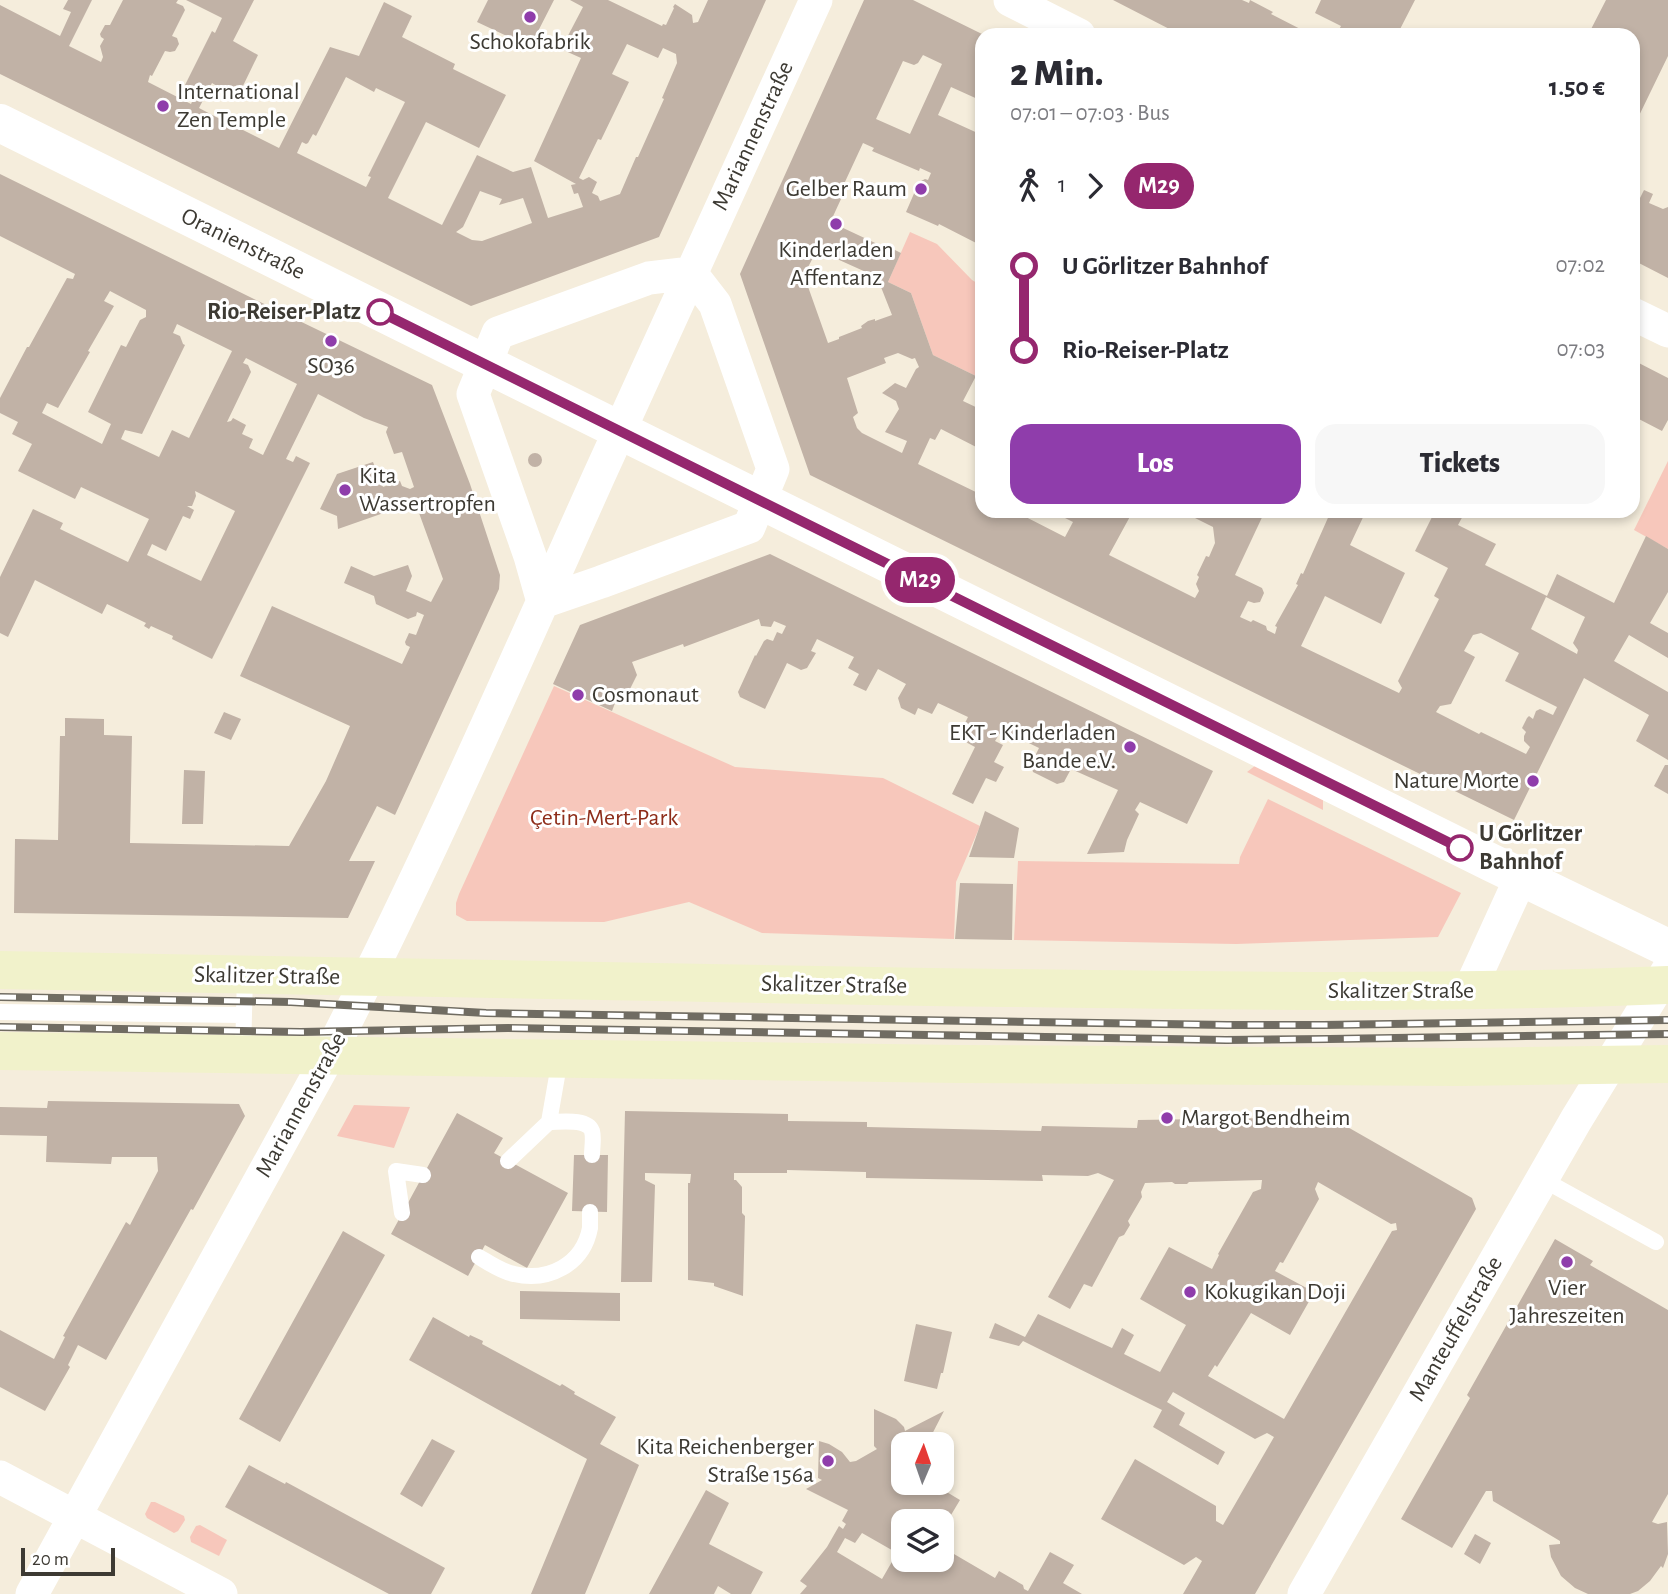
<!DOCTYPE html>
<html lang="de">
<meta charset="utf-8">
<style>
body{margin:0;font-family:"Alegreya Sans",sans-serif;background:#f7f7f7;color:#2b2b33;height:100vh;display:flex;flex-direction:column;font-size:26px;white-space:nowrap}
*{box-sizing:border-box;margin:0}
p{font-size:23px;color:#7c7c81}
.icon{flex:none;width:38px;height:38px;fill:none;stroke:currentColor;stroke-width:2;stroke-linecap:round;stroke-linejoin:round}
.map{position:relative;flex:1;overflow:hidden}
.sheet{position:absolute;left:975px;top:28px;width:665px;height:490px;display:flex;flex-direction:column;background:#fff;border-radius:21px;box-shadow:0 4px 10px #0003}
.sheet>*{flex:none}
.badge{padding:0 14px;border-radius:23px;font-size:24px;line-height:46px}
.needle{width:46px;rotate:2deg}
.buttons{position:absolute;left:891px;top:1432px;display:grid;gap:14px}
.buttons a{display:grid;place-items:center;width:63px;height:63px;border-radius:14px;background:#fff;box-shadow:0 4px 10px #0003;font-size:35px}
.scale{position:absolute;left:21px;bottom:18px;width:94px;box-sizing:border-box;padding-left:7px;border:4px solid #3d3a33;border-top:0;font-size:19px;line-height:24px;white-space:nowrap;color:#3d3a33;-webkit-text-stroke:5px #fff;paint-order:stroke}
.map>.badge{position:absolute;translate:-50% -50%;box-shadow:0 0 0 4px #fff}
.legs{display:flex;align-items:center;gap:10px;height:77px;padding:0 35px;font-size:23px}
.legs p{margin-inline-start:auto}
.summary{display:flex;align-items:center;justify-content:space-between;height:119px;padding:0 35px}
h1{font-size:38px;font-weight:800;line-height:52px}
.primary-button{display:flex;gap:14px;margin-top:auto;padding:14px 35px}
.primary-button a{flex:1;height:80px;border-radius:21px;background:#8f3dab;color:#fff;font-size:28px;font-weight:800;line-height:80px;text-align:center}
.primary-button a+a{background:#f7f7f7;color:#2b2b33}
ul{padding:0 35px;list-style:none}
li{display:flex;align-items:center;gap:24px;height:84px;font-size:26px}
li i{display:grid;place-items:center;width:10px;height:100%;margin:0 9px;background:currentColor}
li i::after{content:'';width:18px;height:18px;margin:-9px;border:5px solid;border-radius:50%;background:#fff}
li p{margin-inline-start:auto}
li:first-child i{background:linear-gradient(#0000 50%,currentColor 0)}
li:last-child i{background:linear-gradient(currentColor 50%,#0000 0)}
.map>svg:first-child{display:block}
</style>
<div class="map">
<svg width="1668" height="1594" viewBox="0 0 1668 1594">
<rect width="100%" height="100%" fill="#f5eddc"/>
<path fill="#f7c7bb" d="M910,232l27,12 35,36 10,6v93l-49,-24 -22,-62 -23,-11z
M1668,461v88l-34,-19z
M554,686l181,81 148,11 97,48 -24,56 -2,57 -192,-6 -73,-31 -85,20 -137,-1 -11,-6v-12l3,-9z
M1256,765l67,34v11l-76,-38z
M1268,799l193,94 -23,44 -202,7 -222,-4 4,-79 221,3 1,-7z
M354,1105l56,2 -16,41 -57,-12z
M151,1502h4l29,14 1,4 -7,11 -4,2 -27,-15 -2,-4z
M200,1525l27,15 -8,16 -28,-14 -1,-5 6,-11z"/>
<path fill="#c1b2a6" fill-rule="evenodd" d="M68,0h24l-23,46 32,16 2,-5 -3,-11 4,-7 -3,-2 -1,-3 5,-9h5l13,-25h55l-2,3 7,3 2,4 -13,26 5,2 2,6 -4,7 -5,1 -5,-1 -13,25 -2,-1 -2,7 43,22 5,-11 -12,-6 28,-56 3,2 7,-15 -36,-18h68l-21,41 25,14 -17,35 -7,-4 -4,8 -18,-11 -13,25 21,11 5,-5 10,5v2l-2,4 46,23 51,-101 29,9 25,-54 28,14 -10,21 53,27 -2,5 53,26 -27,53 -53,-26 -38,76 54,27 35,-70 36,17 18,-5 17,51 35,-11 -5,-14 -4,1 -3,-9 5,-1 -42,-23 47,-103 -20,-9 22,-42 -13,-7h38l54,26 1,-2 3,1 8,-17 -1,-1 2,-3 17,11 1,8 5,-1 10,-22h58l-107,237 -188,69 -471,-232v-69l60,31 11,-24 -8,-3zM627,44l31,14 5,-10 13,6 1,9 -15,35 2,1 -26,58h-2l-16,37 -20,7 -2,-5 -6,-3 5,-11 -8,-5 -6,3 -4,-2 19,-39 3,1 28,-58 -17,-8zM346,77l28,15 2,-4 29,14 -37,74 3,1 -5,10 -69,-34 5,-11 4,2 2,-1 5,-9 3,2zM480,191l22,8 -3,6 24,-7 9,25 -50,18 -10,-1 -16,-8 7,-5z
M488,0h66l-24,47 -53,-25z
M864,0h49l69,34v67l-31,-14 -13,28 44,20v111l-43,-22 -1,2 -32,-14 13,-30 6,-3 3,1 3,-7 -11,-5 -1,3 -47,-20 2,-3 -11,-5 -19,41 3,2 -18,39 8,4 4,-2 47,22 1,-2 12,6 -13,29 23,11 22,62 43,21 -13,25 19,9v40l-41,-21 -6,11 -5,-2 -12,26 64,31v16h37l-1,2 47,24 8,-15 -10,-5 -2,-3 2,-3h70l-24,44 86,43 4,-7 -3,-7 3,-7 -2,-2 9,-19 3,1 6,-14 -2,-16 -32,-16h84l-30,64 27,13 2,5 -4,9 -6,1 -6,-2 -8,16 11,5 2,-2 13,6 1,4 8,4 2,-7 -2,-1 23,-41 -2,-1 5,-11 2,1 28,-63h35l-16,34 55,28 -24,51 -56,-28 -24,50 98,47 3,-5 -4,-7 41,-82 -5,-3 14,-28 -33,-17 20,-40 30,1 -7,13 38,19 -11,21 62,31 10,-22 57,29 32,-67 22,13v43l-18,31 18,10v25l-39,-23 -15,26 54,31v68l-32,-19 13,-26 -65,-37 -70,142 -704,-345 -70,-201zM923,55l19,9 -32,70 -34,-15 27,-58 11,4 4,-2zM817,250l60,27 15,38 -17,6v-2l-7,2 -7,5 1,2 -23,9v2l-11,4 -22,-62v-10zM898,353l14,6 3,-1 4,9 -3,2 -10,19 -11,-5 -13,10 14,8 3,8 -14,23 22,9 -5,12 -40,-20 -5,-5 -4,-11 5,-4 -11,-35 39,-15 -2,-5zM1546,597l39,20 -12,26 5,7 -1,4 -46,-25zM1481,633l38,20 -14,28 52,26 -4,8 -13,-6 -4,2 -3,8 -4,-3 -2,2 -5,10 4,4 -2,4v5l6,6 -4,7 -45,-22 -2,2 -43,-22 4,-6 11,-2 24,-47 -11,-6 9,-16z
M1113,0h129l7,3 1,-3 23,12 -2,2 41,21h-131z
M1321,0h94l-18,35h-61l5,-9 -26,-13z
M1606,0h62v56l-35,72v-93h-45z
M0,174l256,126 176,85 38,99 30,91 -1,14 -104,226 -18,-9 -28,55h26l-27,57 -334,-5 1,-74 43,1 2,-104h5v-18l39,1v16l28,1 -2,107 159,3 37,-65 24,-55 -110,-50 32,-70 130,58 8,-17 -4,-2 -1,-3 4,-9 7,2 8,-20 -7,-3 -1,4 -8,3 -32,-15 -2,-8 -30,-13 7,-17 23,10 34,-11 4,11 -6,15 25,11 12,-23 -28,-77 -77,27 -1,-13 -17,-7 17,-35 36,-12 10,25 17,-6 2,5 8,3 4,-2 -12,-35 -8,2 -8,-22 2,-5 -24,-9 -46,-24 -32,65 7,3 3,-6 14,7 -98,196 -40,-20 1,-3 -22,-10 -2,3 -5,-3 2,-3 -39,-19 -5,10 -67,-34 -27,57 -8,-4v-56l33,-68 30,14 -3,6 68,33 21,-43 -68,-32 -6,12 -57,-28 14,-27 -20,-10 6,-12 -18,-9v-15l27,-51h2l38,-69 6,1 2,-5 -75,-38zM110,291l36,19v7l-6,3 -14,27 -5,-2 -33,67 23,12 -9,20 -60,-31 5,-10 11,5 32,-56 -2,-1 26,-45 -10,-5zM177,324l55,27 -43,87 -17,-8 -13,27 -38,-18 4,-9 17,4 43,-89 -2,-1 -3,-8 -7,-3zM246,358l51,26 -34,71 -14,-7 4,-9 -11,-5 4,-9 -13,-7 -2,3 -4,1 24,-50 -3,-7 -5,-2zM195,491l40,20 -34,70 -54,-26 5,-11 14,7 17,-35 7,3 4,-9 -7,-4h5l4,-10z
M1644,190l9,4 -4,9 14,6 5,-2v71l-35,-18v-65l7,3z
M1633,360l35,18v42l-6,11 -29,-15z
M528 460a7 7 0 1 1 14 0a7 7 0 1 1-14 0Z
M770,554l443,217 -26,53 -47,-22 -5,8 4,4 -12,26 -3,12 -37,2 31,-64 -47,-21 -7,13 -7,2 -24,-12 -2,-8 8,-16 -37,-18 -7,11 8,4 -9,17 10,5 -8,15 -10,-4 -13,26 -21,-10 23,-47 -15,-8 -1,-4 9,-18 -30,-14 -6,11 -14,-6 -3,7 -14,-7 -3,-10 8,-14 -28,-15 -12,22 -13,-6 6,-11 -11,-6 6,-11 -37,-18 -6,12 5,2 -9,15 -6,2 -14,-7 -22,46 -25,-12 -2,-5 17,-37 1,1 8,-15 3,-2 6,2 4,-9 5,2 4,-8 -12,-5 -3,6 -10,-1 -2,-7 -75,28 -1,-3 -51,18 5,13 -10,20 -10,3 -5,13 -59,-27 27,-59z
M224,712l17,7 -10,21 -17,-7z
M1665,765h3v29l-14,-8z
M184,770l21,1 -2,53h-21z
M985,811l34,17 -5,30 -45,-1z
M960,883l53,1 -1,56 -57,-1z
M48,1101l191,3 6,12 -52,94 -2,-1 -85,151 -28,-15 -10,20 2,2 -25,44 -45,-24v-57l54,29 11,-22 -2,-1 63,-114 4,3 28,-54 -1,-14h-45l-1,7 -65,-2 1,-26 -47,-1v-28l47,1z
M625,1111l163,3v7l79,1v5l174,4 1,-5 95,2 1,-8 192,-3 142,81 4,11 -221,385h-72l19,-33 -6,-4 -12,8 -83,-46 34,-60 81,47v15l7,4 51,-88 -7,-4 -12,6 -82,-47 -6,10 18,11 -6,12 46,27 -7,13 -65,-38 9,-17 -139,-69 -4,5 -30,-8 6,-15 30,14 13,-23 74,34 10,-20 12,7 -10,19 36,18 26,-47 -46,-26 29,-52 43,22 7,-14 -1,-1 35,-62 8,-3 1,-9 -73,2 -2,2h-12l-3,-2 -27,1 -4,9 1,5 -14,24 2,4 -6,10 -5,2 -27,50 -8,-3 -14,25 -22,-12 66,-117 -16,-7 -10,3 -46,-1 1,6 -177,-3v-6l-79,-2v3h-53v7h2l6,7v26l3,3 -2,80 -29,-10v-3l-26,-3v-97h2l1,-9 -46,-1v7l10,5 -3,97h-31zM1318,1182l73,42 5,-1 1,7 -5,1 -108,188 -76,-43 7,-11 2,2 34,-54 39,22 17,-30 7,-13 -39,-21 5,-9 3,1 36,-64 -4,-10z
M457,1113l46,25 -9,15 74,40 -41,75 -42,-23 -17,31 -77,-42z
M574,1155h34l-1,57 -35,-1z
M343,1231l42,24 -105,187 -41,-23z
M1555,1239l38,22 -3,4 78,45v184l-16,28 6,2 9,-2 1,32 -5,14 -2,-2 -11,15 -12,10 -8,3h-42l-13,-6 -14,-12 -10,-19 -2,-12 11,-1v-3l-67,-40 -1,-10h-6l-34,57 -51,-29 69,-121 -3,-3z
M520,1291l100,2v28l-100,-2z
M433,1317l36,20 1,-2 13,6 -1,3 78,42 2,-2 13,8 -1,2 42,23 -16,27 39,21 -54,129h-54l56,-135 -178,-99z
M916,1324l36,8 -9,41h-2l-4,16 -33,-8z
M874,1409l22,10 8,8 1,4 39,-20 -17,33h-24v38h27l30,18 -18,30v-9h-39v38h39v-12l53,31 4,-7 24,14 1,4 4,2 22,-39 24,13 -11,18 19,11h-282l7,-8 -7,-5 27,-34 12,-21 4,3 3,-5 -4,-3 6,-11 -42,-21 16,-9 -4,-2 1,-37 10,3 13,8 8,10 6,-1 21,-12 -3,-3zM862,1533l35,20 -15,26 -45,-27 8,-14 10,5z
M432,1439l23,12 -33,56 -22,-13z
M249,1465l36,19 1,-2 159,86 -14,26h-42l-164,-87z
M706,1490l23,13 -20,41 54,28 -12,22h-20l-13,-8 -4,8h-65z
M1475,1534l16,9 -11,21 -16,-10z"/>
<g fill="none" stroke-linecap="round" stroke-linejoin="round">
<path stroke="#fff" stroke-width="16" d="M0,1012l244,3
M243,1054l2,-79
M549,1122c12,0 38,-4 43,9 2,7 0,17 0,24
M508,1161l41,-39 11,-63
M1542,1179l114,63
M402,1213l-6,-42 27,4
M479,1257c10,6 23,15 35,17 34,8 69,-9 76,-46 0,-5 0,-11 0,-16"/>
<path stroke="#fff" stroke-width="33" d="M1010,0l69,35
M1633,314l35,17
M543,602l58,-20 148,-55 24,-58 -58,-165 -24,-31
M543,602l-13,-46 -57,-162 25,-61 151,-55 42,-5
M1469,991l52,-114
M0,1477l221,117
M32,1594l297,-539c97,-189 182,-383 269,-577 72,-160 145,-319 218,-478
M1304,1594l272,-474 92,-150"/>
<path stroke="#fff" stroke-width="38" d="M0,123l1492,740 176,85"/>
<path stroke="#f1f2cb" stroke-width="38" d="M0,970c310,6 620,12 930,17 246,3 492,8 738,-2
M0,1051l958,13 500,3 210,-3"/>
<defs>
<path id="rail" d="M0,997l291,5 195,11 51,1 690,11h96l345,-5
M0,1027l301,5 207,-4 718,12 103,-1 339,-5"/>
</defs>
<use href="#rail" stroke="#706c62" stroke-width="8"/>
<use href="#rail" stroke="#fff" stroke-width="5" stroke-dasharray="16" stroke-linecap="butt"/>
</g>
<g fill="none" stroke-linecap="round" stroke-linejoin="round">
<defs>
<path id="line-1" d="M380,312l1080,536"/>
</defs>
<use href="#line-1" stroke="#fff" stroke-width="16"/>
<use href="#line-1" stroke="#95276e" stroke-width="10"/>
</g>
<g fill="#8f3dab" stroke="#fff" stroke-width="2.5">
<circle cx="530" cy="17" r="7"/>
<circle cx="163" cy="106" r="7"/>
<circle cx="921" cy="189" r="7"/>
<circle cx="836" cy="224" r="7"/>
<circle cx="331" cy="341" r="7"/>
<circle cx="345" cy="490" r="7"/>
<circle cx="578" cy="695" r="7"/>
<circle cx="1130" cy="747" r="7"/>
<circle cx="1533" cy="781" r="7"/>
<circle cx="1167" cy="1118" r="7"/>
<circle cx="1567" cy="1262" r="7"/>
<circle cx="1190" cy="1292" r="7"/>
<circle cx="828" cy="1461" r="7"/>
</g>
<g fill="#fff" stroke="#95276e" stroke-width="3.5">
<circle cx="380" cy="312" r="12"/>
<circle cx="1460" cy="848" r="12"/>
</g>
<g text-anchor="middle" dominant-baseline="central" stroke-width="6" stroke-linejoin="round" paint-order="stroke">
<g font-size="24" fill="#3d3a33" stroke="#fff" text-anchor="start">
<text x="530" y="42" text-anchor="middle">Schokofabrik</text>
<text x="177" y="92">International<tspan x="177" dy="28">Zen Temple</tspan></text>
<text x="907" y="189" text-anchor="end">Gelber Raum</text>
<text x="836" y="250" text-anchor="middle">Kinderladen<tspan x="836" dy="28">Affentanz</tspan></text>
<text x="331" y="366" text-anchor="middle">SO36</text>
<text x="359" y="476">Kita<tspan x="359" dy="28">Wassertropfen</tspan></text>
<text x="592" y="695">Cosmonaut</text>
<text x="1116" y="733" text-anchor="end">EKT - Kinderladen<tspan x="1116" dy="28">Bande e.V.</tspan></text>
<text x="1519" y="781" text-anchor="end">Nature Morte</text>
<text x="1181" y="1118">Margot Bendheim</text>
<text x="1567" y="1288" text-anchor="middle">Vier<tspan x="1567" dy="28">Jahreszeiten</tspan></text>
<text x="1204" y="1292">Kokugikan Doji</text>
<text x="814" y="1447" text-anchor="end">Kita Reichenberger<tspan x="814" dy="28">Straße 156a</tspan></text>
</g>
<g font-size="24" fill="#3d3a33" stroke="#fff">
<text transform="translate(753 136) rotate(-65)">Mariannenstraße</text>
<text transform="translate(243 244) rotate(26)">Oranienstraße</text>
<text transform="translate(267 976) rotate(1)">Skalitzer Straße</text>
<text transform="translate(834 985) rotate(1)">Skalitzer Straße</text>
<text x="1401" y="991">Skalitzer Straße</text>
<text transform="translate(301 1105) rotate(-61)">Mariannenstraße</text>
<text transform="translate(1456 1329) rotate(-60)">Manteuffelstraße</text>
</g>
<g font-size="24" font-weight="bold" fill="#3d3a33" stroke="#fff" text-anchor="end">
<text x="361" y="312">Rio-Reiser-Platz</text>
<text x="1479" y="834" text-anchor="start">U Görlitzer<tspan x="1479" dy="28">Bahnhof</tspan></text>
</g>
<g font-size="24" fill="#8e2d1a" stroke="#fff">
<text x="604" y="818">Çetin-Mert-Park</text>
</g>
</g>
</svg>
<div class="buttons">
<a><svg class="needle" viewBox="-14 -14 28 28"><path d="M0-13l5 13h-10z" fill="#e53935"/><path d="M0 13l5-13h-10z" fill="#7c7c81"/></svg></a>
<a><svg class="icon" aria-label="layers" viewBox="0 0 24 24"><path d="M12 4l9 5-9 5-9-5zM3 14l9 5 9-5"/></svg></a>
</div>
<div class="scale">20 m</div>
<b class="badge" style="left:920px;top:580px;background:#95276e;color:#fff">M29</b>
<section class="sheet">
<div class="summary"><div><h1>2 Min.</h1><p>07:01 – 07:03 · Bus</p></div><b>1.50 €</b></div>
<div class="legs"><svg class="icon" aria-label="walk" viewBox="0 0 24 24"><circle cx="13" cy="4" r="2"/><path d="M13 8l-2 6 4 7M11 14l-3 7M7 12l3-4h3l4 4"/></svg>1<svg class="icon" aria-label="forward" viewBox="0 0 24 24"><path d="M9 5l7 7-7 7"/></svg><b class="badge" style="background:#95276e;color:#fff">M29</b></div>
<ul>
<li><i style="color:#95276e"></i><b>U Görlitzer Bahnhof</b><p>07:02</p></li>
<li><i style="color:#95276e"></i><b>Rio-Reiser-Platz</b><p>07:03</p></li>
</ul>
<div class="primary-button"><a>Los</a><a>Tickets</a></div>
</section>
</div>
